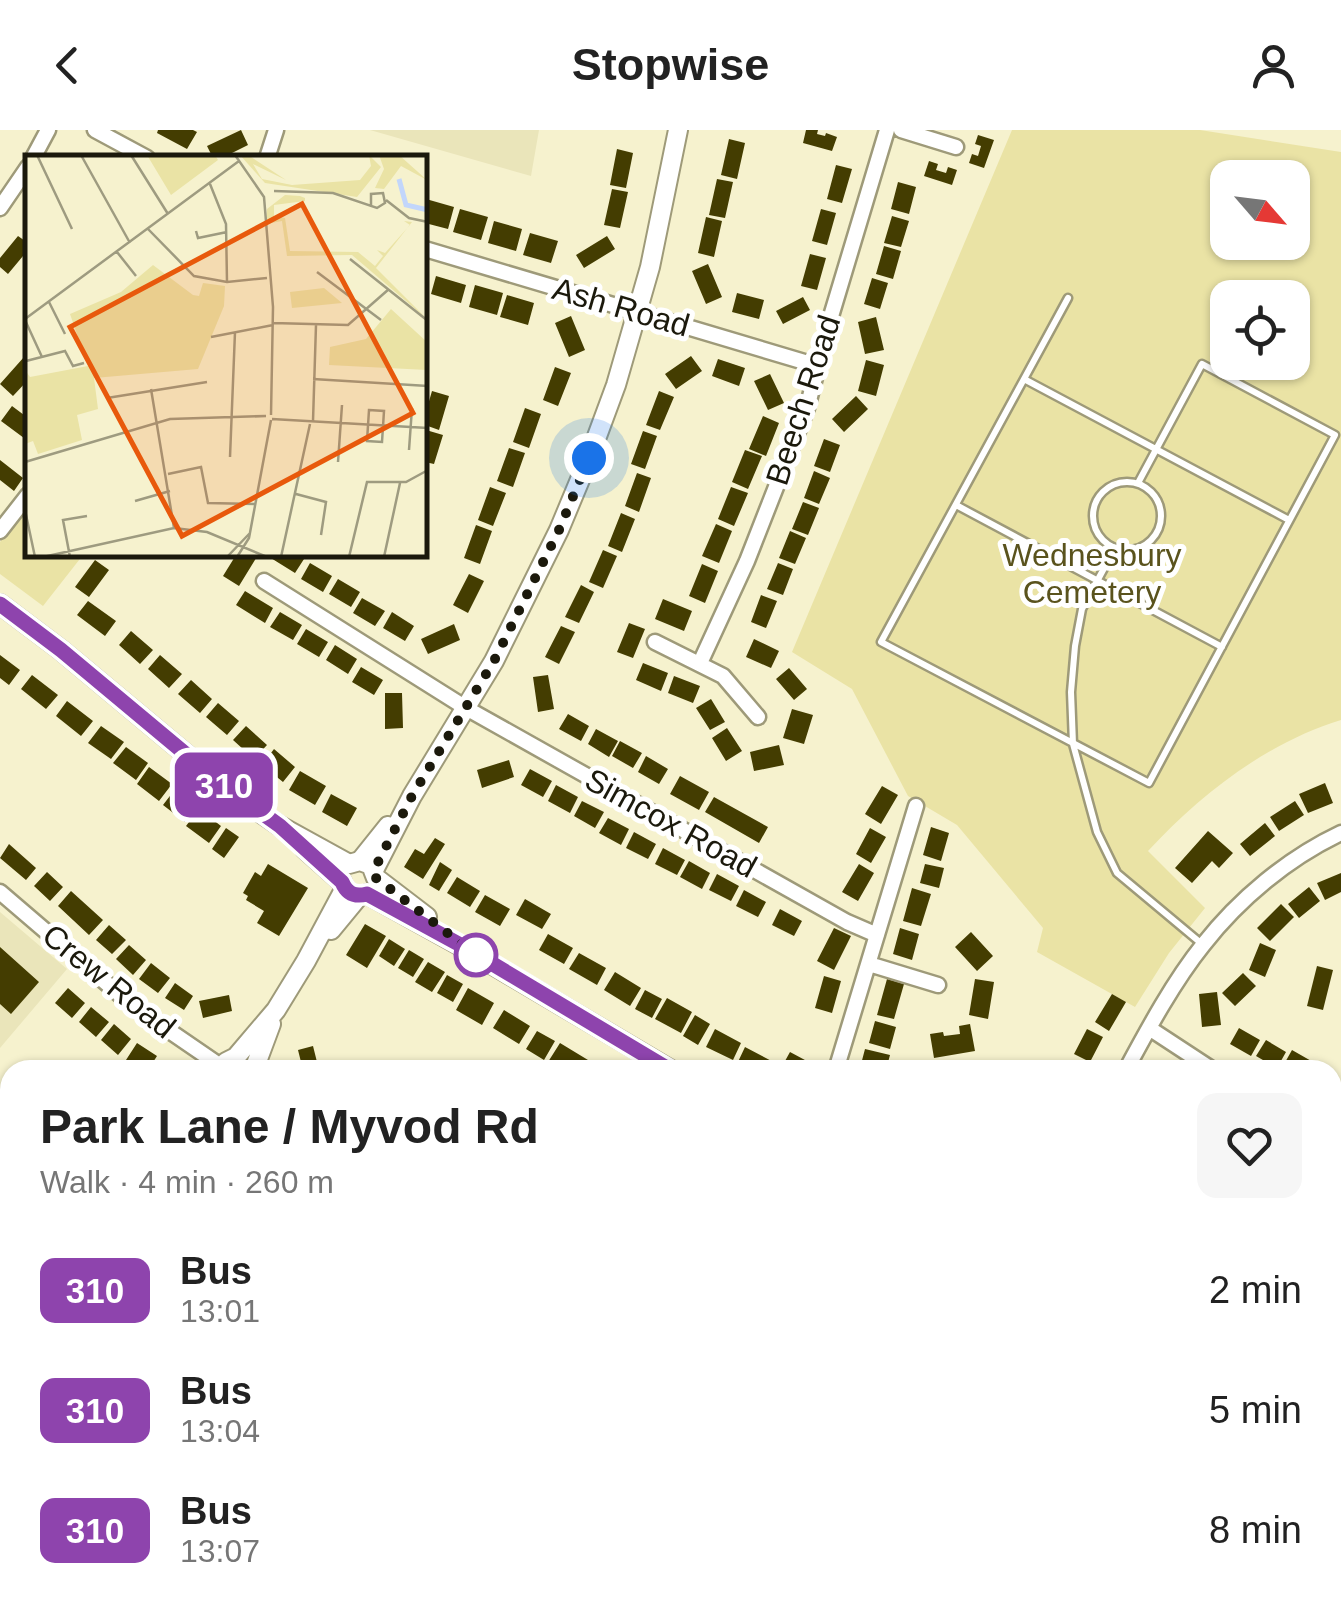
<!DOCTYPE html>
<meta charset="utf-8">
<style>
body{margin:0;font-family:Helvetica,sans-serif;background:#f6f6f6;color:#222;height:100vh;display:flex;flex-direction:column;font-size:38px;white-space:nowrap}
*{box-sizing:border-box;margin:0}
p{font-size:32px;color:#767676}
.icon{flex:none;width:55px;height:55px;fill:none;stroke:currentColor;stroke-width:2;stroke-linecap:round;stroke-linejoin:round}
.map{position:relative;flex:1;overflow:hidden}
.drawer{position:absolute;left:0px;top:930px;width:1342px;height:552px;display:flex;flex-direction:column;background:#fff;border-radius:30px 30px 0 0;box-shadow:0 2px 8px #0004}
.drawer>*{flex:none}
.badge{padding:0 20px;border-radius:15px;font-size:35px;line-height:65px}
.needle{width:65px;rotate:118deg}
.buttons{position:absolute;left:1210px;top:30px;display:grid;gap:20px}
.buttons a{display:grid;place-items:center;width:100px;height:100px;border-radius:20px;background:#fff;box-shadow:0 2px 8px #0004;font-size:50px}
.you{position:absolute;width:50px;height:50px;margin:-25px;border:8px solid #fff;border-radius:50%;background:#1a73e8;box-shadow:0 0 0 15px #1a73e833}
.map>.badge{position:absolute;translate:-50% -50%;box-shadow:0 0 0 5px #fff}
.round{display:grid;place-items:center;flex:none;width:105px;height:105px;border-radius:20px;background:#f6f6f6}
.headline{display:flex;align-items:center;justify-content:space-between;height:170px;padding:0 40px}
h1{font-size:48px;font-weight:800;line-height:75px}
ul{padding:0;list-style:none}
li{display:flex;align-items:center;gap:30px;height:120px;padding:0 40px}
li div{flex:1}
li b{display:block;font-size:38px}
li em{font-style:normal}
li .badge{min-width:110px;font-weight:700;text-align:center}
header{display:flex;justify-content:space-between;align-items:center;height:130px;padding:0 40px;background:#fff;font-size:45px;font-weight:800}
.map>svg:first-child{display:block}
</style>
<header><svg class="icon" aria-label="back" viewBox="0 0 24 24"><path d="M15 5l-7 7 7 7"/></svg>Stopwise<svg class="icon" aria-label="person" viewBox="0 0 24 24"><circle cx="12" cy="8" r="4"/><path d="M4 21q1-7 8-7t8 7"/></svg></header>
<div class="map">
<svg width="1341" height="1481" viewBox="0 0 1341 1481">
<rect width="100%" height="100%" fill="#f6f2ce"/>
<path fill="#eae5ba" d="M370,0h169l-8,46z
M0,782l67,57 -67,79z
M1341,1311v170h-326l5,-9h312l1,-147z"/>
<path fill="#eae3a5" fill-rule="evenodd" d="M1012,0h188l141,22v568c-75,23 -140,74 -193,131l57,57 -36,45 -34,54 -98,-55 6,-24 -86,-103 -49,-29 -56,-107 -60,-37zM1228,48h64v64h-64zM1228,168h64v64h-64z
M25,377l2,2 1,46h55l-40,51 -43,-32v-32z
M295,1472h211l3,9h-220z"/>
<path fill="#443d01" d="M158,0h35l4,2 -10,17 -30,-16z
M241,0l7,15 -26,13h-9l-6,-12z
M806,0h12l-1,4 8,2 1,-3 11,4 -5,14 -29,-8z
M978,5l16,5 -10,28 -15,-5 3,-9 6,2 3,-10 -6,-2z
M729,9l16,4 -8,36 -16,-4z
M617,19l16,4 -7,35 -16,-3z
M929,31l9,3 -2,6 10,3 2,-6 9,3 -5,15 -28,-9z
M836,35l16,4 -10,34 -15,-4z
M717,49l16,3 -8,36 -16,-3z
M898,52l18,5 -7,27 -18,-5z
M612,59l16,3 -8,36 -16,-3z
M426,69l28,8 -6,22 -23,-6z
M460,79l28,8 -7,23 -28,-8z
M821,79l15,4 -9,32 -15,-4z
M892,86l17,5 -8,26 -17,-4z
M706,87l16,4 -8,36 -16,-4z
M494,91l28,8 -6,22 -28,-8z
M530,103l28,8 -7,22 -28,-8z
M18,106l10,7v7l-20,24 -8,-7v-9z
M607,106l8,13 -31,19 -8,-13z
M884,116l17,5 -8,28 -17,-5z
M810,124l16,4 -9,32 -16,-4z
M708,134l14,33 -16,7 -14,-33z
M436,146l30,9 -5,18 -30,-9z
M872,148l16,5 -8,26 -16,-5z
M475,155l28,8 -6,22 -28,-8z
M737,163l27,7 -5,19 -27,-7z
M507,165l27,8 -6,22 -28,-8z
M803,167l7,13 -27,14 -7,-13z
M571,186l14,34 -16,7 -14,-34z
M876,187l8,33 -19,4 -7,-32z
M691,226l11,15 -26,18 -11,-15z
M24,227l4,3v20l-15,16 -13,-12z
M718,229l27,9 -6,18 -27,-10z
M866,230l18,5 -8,31 -18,-5z
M555,237l16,6 -13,33 -15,-6z
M770,244l14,29 -16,7 -14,-29z
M432,261l17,5 -10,34 -14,-5v-10z
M659,261l15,6 -14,33 -14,-5z
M856,266l12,13 -24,23 -12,-13z
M12,276l16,12v23l-27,-20z
M525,278l16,6 -12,34 -16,-6z
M763,286l16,7 -13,33 -17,-7z
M426,300l17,5 -9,29 -9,-2z
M643,301l14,5 -12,33 -14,-5z
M824,309l16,6 -10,27 -16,-6z
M509,318l16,5 -12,34 -16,-6z
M745,320l17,6 -14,33 -16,-7z
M0,330l23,18 -9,13 -14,-11z
M814,341l16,7 -11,26 -15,-6z
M637,343l14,5 -12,34 -14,-6z
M490,357l16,6 -13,33 -15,-6z
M731,357l17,6 -14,33 -16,-7z
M803,372l16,6 -11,27 -16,-6z
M621,383l14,6 -13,33 -14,-6z
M716,394l16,7 -13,32 -17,-7z
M476,395l16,6 -12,33 -16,-6z
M790,401l16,7 -11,26 -16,-6z
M603,420l14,6 -14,32 -14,-6z
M236,425h22l-19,31 -16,-10z
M266,425h33l5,4 -9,14z
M95,430l14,10 -20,27 -14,-10z
M310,433l22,13 -9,16 -22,-13z
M778,433l15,6 -10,26 -16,-6z
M702,434l16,7 -13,32 -16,-7z
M469,444l15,7 -16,32 -15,-8z
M338,449l22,13 -9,15 -22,-13z
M581,455l13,7 -15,31 -14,-6z
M245,461l28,17 -8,15 -29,-18z
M761,465l16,6 -11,27 -15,-6z
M362,468l23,13 -10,15 -22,-13z
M663,469l29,12 -8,20 -29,-12z
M88,471l28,20 -11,15 -28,-21z
M280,482l22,13 -9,15 -23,-13z
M392,482l22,14 -9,15 -22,-13z
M629,493l16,6 -12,29 -16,-6z
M454,494l6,16 -32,14 -7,-15z
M561,496l14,6 -16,32 -14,-7z
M306,499l22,13 -9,15 -22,-13z
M131,501l22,19 -13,14 -21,-19z
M754,509l25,12 -8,17 -25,-11z
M335,515l22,14 -9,15 -22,-14z
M0,525l20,15 -11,15 -9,-7z
M160,525l22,19 -13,14 -21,-19z
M643,533l25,10 -7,18 -25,-11z
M361,537l22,13 -9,15 -22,-13z
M789,538l18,21 -13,11 -18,-21z
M32,545l26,20 -12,14 -25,-20z
M548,545l6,34 -16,3 -5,-35z
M674,546l26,10 -7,17 -25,-10z
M191,550l21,19 -12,14 -22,-19z
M385,563h17l1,35 -18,1z
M711,569l14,23 -15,8 -14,-22z
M67,571l26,20 -12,15 -25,-20z
M218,573l21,18 -12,14 -21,-18z
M792,579l21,6 -9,29 -21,-6z
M568,584l21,12 -8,15 -22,-12z
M101,596l23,16 -13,17 -23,-16z
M246,596l21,19 -13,14 -21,-19z
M727,598l15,23 -16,10 -14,-23z
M596,599l22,12 -9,16 -21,-13z
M620,611l22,12 -9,15 -21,-12z
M779,615l5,20 -30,6 -4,-19z
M126,617l22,16 -12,17 -23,-17z
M274,619l21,18 -12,15 -21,-17z
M646,626l22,13 -9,15 -21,-12z
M509,630l5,17 -32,11 -5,-18z
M149,637l23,17 -13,17 -22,-17z
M530,639l22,12 -9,16 -22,-12z
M300,641l26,15 -11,19 -26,-15z
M680,646l29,16 -10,18 -29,-16z
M1325,653l8,20 -25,10 -9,-19z
M556,655l22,12 -8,16 -22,-12z
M882,656l16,9 -17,29 -16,-10z
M176,658l22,17 -13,17 -22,-17z
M331,664l26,14 -10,18 -25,-14z
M714,667l54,30 -9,16 -54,-31z
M582,671l22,11 -9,16 -21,-12z
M1295,671l9,14 -25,16 -9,-14z
M199,679l22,17 -12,17 -23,-17z
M608,688l21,11 -8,16 -22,-12z
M1265,693l10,13 -25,20 -10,-12z
M931,697l18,6 -8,28 -18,-6z
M226,698l13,9 -15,21 -12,-9z
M870,698l16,9 -15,26 -15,-9z
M1208,701l25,22 -14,15 -7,-7 -20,22 -17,-15z
M634,702l22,12 -8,15 -22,-11z
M435,708l10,6 -22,35 -19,-12 11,-18 9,5z
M9,714l27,24 -10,12 -26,-22z
M663,718l22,12 -8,15 -22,-11z
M689,731l21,12 -8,16 -22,-12z
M440,732l12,8 -13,21 -10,-6z
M268,734l40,24 -29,48 -22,-13 7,-12 -18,-11 2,-4 -5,-3 12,-21 6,4z
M859,734l15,9 -16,28 -16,-9z
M925,734l19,4 -5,20 -19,-5z
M47,742l16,15 -13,14 -16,-15z
M1341,743v19l-16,8 -8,-17z
M717,744l22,12 -8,15 -22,-11z
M457,747l23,14 -10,16 -23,-14z
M1309,757l11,14 -21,17 -11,-14z
M912,758l19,6 -10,32 -18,-5z
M744,760l22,12 -8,15 -22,-11z
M71,761l32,29 -14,15 -31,-29z
M485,765l25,14 -10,17 -25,-14z
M525,769l26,15 -9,15 -26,-14z
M1281,774l13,13 -24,24 -13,-13z
M780,779l22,12 -8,15 -22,-11z
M365,794l21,12 -19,32 -21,-13z
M109,795l17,15 -14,14 -16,-14z
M834,798l17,8 -17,34 -17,-9z
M900,798l19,6 -7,26 -19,-6z
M971,802l22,24 -16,15 -22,-24z
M548,804l25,14 -9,16 -25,-14z
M389,809l16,10 -11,17 -15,-10z
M1260,813l16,7 -11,27 -16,-7z
M129,815l17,15 -13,15 -17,-16z
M0,817l39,35 -28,32 -11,-10z
M409,820l15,9 -11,18 -15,-9z
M579,823l27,15 -9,17 -28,-16z
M428,832l17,10 -13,20 -17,-10z
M151,833l19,15 -12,15 -19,-14z
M1317,836l16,4 -10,40 -16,-4z
M615,842l26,16 -11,18 -26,-16z
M1243,843l13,13 -21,20 -13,-13z
M447,845l16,9 -10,18 -16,-9z
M824,846l17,5 -9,32 -17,-5z
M887,849l17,5 -10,35 -17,-4z
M975,849l19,3 -6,37 -19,-4z
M175,853l18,13 -9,14 -19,-12z
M68,858l17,15 -13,15 -17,-15z
M468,858l26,15 -12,22 -26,-15z
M645,860l17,9 -10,19 -17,-9z
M1217,862l4,33 -19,2 -3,-33z
M1112,864l14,8 -17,29 -14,-9z
M229,865l3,16 -29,7 -4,-17z
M667,868l25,14 -11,21 -26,-14z
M91,877l18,15 -13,15 -17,-15z
M504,880l26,16 -11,18 -26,-16z
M695,885l15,9 -12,21 -15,-9z
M875,891l21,6 -6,22 -21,-6z
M114,894l17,15 -13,16 -17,-15z
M970,894l5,27 -41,7 -4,-24 13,-2 1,4 16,-2 -1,-8z
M1239,898l21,12 -9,16 -21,-12z
M715,899l26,14 -8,17 -27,-13z
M1087,899l16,8 -13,25 -16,-8z
M537,901l18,10 -11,19 -18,-11z
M1266,910l20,12 -9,16 -21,-12z
M137,913l20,13 -9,14h-7l-15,-10z
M560,913l28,17 -7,10h-19l-14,-8z
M313,916l6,24h-16l-5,-20z
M745,917l34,18 -2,5h-28l-12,-6z
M865,919l25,6 -4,15 -26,-2z
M1292,920l21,12 -4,8h-19l-7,-4z
M790,922l28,15 -1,3h-37z
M683,1472h33l3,8 -33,1z
M862,1472h21l3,9h-35l-1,-4z
M1057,1472h186l-2,4 9,5h-197z"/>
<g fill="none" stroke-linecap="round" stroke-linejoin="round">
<defs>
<path id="service" d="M1068,168l-187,344 268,141 186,-348 -133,-71 -64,119
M1024,249l265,141
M1093 386a34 34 0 1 1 68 0a34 34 0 1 1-68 0Z
M956,375l266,142
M1115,418l-33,61 -7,37 -4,46 2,52 24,88 20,41 85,71
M1332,1368l9,-16
M1332,1441l9,-15
M1042,1481l5,-9
M1269,1481l5,-9
M1311,1481l4,-9"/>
<path id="minor" d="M95,0l52,28
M901,0l55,17
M33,28l15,-28
M267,28l9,-28
M0,78l28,-41
M425,119l393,117
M0,401l28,-36
M264,451l202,127 381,214 30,13
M655,512l68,34 35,41
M700,533l47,-102 60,-153 25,-95 55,-183
M0,762l133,114 89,61
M869,834l69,21
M1149,898l64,42
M836,940l80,-264
M1126,940c22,-41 48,-89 77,-125 36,-46 85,-87 138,-112
M1332,1005l9,4
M0,1006l10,6
M0,1189l10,6
M0,1289l10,6
M0,1471l16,10
M608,1472l1,9
M183,1481l6,-9
M772,1481l20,-9"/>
<path id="tertiary" d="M360,731l28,-35
M374,740l38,-74 82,-135 65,-131 30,-72 27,-73 34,-118 28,-137
M331,800l28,-34
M255,937l16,-43
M221,940l5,-8 10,-5 40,-47 30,-49 39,-73
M0,1328l10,-16"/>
<path id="secondary" d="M0,474l61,46 157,131 37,28 25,17 69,38
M305,719l37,33
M349,734l11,-3 11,4 5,13 51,39
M367,764l99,55 205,121
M1332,1236l9,4"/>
</defs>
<use href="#service" stroke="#9e9a79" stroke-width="11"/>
<use href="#minor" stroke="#9e9a79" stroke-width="19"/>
<use href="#tertiary" stroke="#9e9a79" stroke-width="22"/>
<use href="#secondary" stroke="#9e9a79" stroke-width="22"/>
<path stroke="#7f7c65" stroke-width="2.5" stroke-dasharray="8 8" stroke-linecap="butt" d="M363,1481l5,-9"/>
<use href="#service" stroke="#fff" stroke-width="6"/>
<use href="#minor" stroke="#fff" stroke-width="14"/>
<use href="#tertiary" stroke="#fff" stroke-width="18"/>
<use href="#secondary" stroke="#fff" stroke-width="18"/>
</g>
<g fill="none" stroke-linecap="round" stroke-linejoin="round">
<defs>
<path id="line" d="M0,474l61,46 157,131 62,45 62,56c5,12 13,15 25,12l99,54 204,122"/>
</defs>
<use href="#line" stroke="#fff" stroke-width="22"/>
<use href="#line" stroke="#8e44ad" stroke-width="15"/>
<path stroke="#1b190c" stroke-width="10" stroke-dasharray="0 18" d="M476,825l-100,-77 -2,-8 38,-74 82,-135 65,-131 30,-72"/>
</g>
<circle fill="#fff" stroke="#8e44ad" stroke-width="5" cx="476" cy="825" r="20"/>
<g text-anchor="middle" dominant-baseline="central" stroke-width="10" stroke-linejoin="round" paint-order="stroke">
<g font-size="32" fill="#1b190c" stroke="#fff">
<text transform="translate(621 177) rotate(16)">Ash Road</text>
<text transform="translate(803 270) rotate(-72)">Beech Road</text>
<text transform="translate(671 693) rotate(29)">Simcox Road</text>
<text transform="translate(109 851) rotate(39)">Crew Road</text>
</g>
<g font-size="32" fill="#5a531d" stroke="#fff">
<text x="1092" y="425">Wednesbury<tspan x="1092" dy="37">Cemetery</tspan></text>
</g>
</g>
<g transform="translate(25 25)">
<rect width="402" height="402" fill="#f6f2ce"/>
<path d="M122,0h68l3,5 -47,35zM215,0h8l38,25 -33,-16 9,15 30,6 68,-5 11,-14 -2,-11 12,12 -24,30 -92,-14zM354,0h20l28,25 -26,-14 -17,23 -9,-1 9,-19zM260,40l15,1 5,2v3l-31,4v11l11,2 5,33 68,1 17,14 8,-10 -6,-6 8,3 25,-28 -6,-4 8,1 -36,46 51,51 -75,-64 -65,1 -5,-35 -16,3 1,-15zM128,110l40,30 6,1 4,-13 22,3 -1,20 -26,63 -104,9 4,31 -21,6 5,25 -44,14 -5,-13 -8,3v-74l5,7 58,-11 -18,-52 51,-22zM299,133l18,15 -50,5 -2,-16zM366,154l36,33v28l-98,-5 1,-18 36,-8z" fill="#eae3a5"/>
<path fill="none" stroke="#c2d6fb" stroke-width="5" d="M374,24l7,26 22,5"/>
<path fill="none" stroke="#9e9b80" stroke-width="2.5" d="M12,0l35,74M56,0l49,88M106,0l37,59M210,0l29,42 9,110 -2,108M185,29l16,40 1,58M249,36l59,2 44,15 8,-5 -2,-10 -12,1v11M361,45l23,18 19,4M123,74l46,47 33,6 40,-4M171,76l2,7 29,-6M92,97l19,24M325,104l78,62M292,117l64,48M24,147l16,32M0,164l214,-158M0,165l17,37M248,168l75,2 41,-36M186,182l62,-12M1,206l39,-10 8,15 11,-3M288,224l115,7M126,234l23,139M82,243l100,-16M344,255l15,1 -2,31 -15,-1zM247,264l156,9M288,266l3,-96M384,295l3,-42M205,302l5,-125M0,307l145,-43 96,-3M313,307l4,-57M143,319l33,-7 7,36 47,1M271,339l30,8 -5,33M110,346l35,-10M0,355l10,47M18,402l131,-29 33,4 60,25M45,402l-7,-37 24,-4M202,402l23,-24M212,402l12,-19 22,-118M256,402l29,-133M324,402l18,-75h39l22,-12M359,402l16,-74"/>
<path fill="#e8590c" fill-opacity="0.15" stroke="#e8590c" stroke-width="5" d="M277,49l111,209 -231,123 -112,-209z"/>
<rect width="402" height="402" fill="none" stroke="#1b190c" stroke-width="5"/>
</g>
</svg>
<div class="buttons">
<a><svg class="needle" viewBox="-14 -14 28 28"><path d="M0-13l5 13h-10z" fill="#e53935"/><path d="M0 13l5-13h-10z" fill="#767676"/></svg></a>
<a><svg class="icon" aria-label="locate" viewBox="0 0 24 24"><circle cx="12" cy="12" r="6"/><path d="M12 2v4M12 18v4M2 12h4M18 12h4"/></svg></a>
</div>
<div class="you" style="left:589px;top:328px"></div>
<b class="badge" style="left:224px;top:655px;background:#8e44ad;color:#fff">310</b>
<section class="drawer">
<div class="headline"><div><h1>Park Lane / Myvod Rd</h1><p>Walk · 4 min · 260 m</p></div><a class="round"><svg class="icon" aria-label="heart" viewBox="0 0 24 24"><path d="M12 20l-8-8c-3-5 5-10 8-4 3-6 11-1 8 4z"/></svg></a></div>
<ul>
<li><span class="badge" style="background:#8e44ad;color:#fff">310</span><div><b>Bus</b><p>13:01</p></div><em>2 min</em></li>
<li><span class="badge" style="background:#8e44ad;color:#fff">310</span><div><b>Bus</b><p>13:04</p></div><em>5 min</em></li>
<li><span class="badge" style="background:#8e44ad;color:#fff">310</span><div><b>Bus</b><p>13:07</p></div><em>8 min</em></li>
</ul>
</section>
</div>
